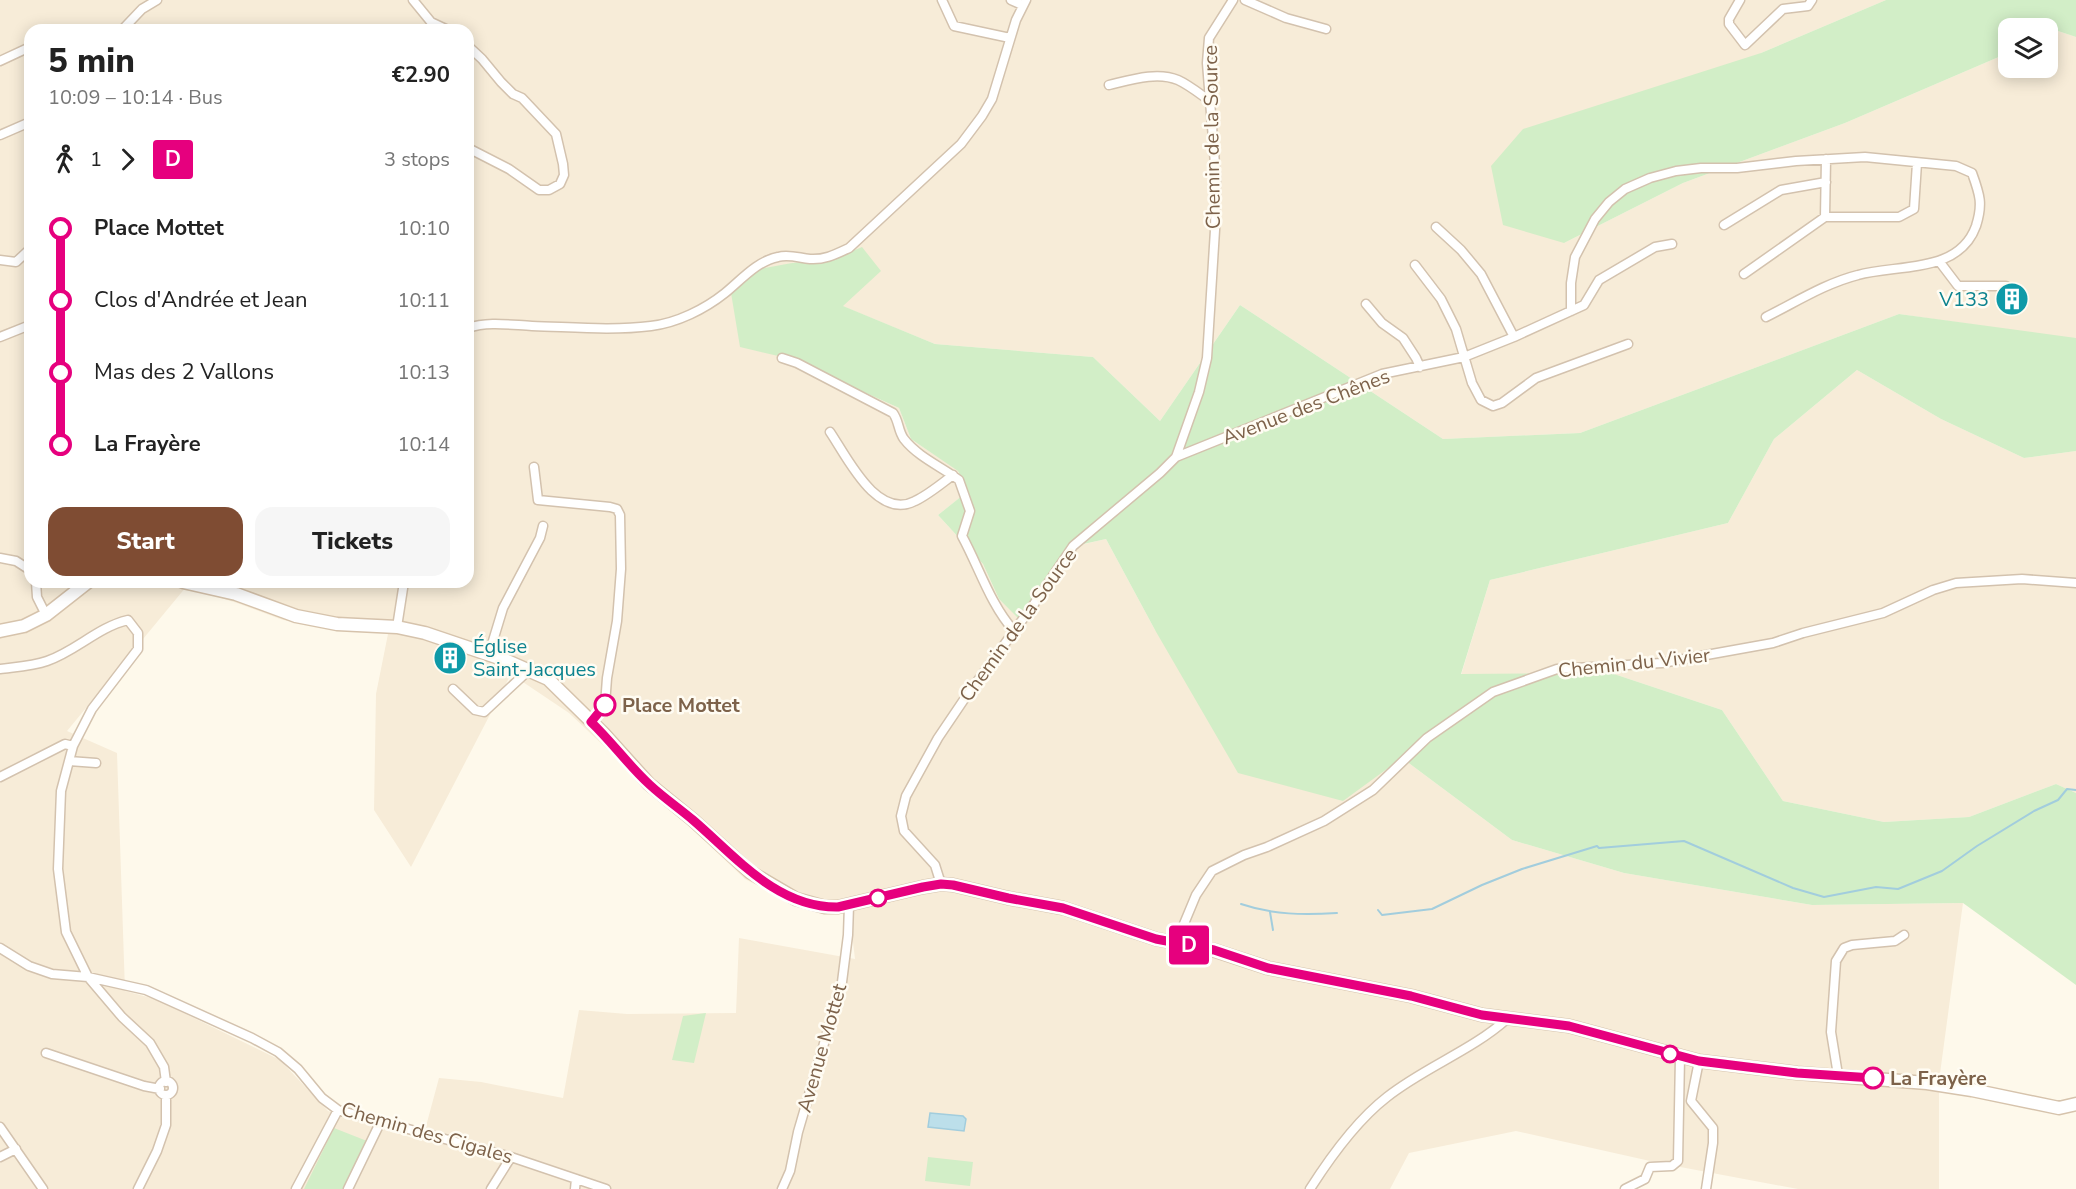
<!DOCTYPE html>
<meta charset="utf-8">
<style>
body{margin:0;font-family:"Nunito Sans",sans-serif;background:#f6f6f6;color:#222;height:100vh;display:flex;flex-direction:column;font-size:22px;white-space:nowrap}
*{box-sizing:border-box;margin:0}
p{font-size:20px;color:#767676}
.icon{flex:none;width:33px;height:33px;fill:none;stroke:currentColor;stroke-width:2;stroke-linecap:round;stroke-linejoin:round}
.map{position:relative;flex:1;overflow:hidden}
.details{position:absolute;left:24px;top:24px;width:450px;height:564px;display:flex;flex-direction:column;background:#fff;border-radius:18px;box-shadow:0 3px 15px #0003}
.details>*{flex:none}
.badge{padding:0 12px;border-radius:4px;font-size:21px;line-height:39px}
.tools{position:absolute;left:1998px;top:18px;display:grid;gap:12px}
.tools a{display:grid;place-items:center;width:60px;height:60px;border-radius:12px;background:#fff;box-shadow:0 3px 15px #0003;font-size:30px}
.map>.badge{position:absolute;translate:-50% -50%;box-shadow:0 0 0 3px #fff}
.legs{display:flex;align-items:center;gap:9px;height:66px;padding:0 24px;font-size:20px}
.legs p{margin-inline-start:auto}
.headline{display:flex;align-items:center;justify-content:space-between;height:102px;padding:0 24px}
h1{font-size:33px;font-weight:800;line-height:45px}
.action{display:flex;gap:12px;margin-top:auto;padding:12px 24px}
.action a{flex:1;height:69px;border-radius:18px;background:#7f4c33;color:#fff;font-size:24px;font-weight:800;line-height:69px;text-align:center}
.action a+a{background:#f6f6f6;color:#222}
ul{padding:0 24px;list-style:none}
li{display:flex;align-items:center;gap:21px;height:72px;font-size:22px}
li i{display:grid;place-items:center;width:9px;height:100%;margin:0 8px;background:currentColor}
li i::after{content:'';width:15px;height:15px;margin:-8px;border:4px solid;border-radius:50%;background:#fff}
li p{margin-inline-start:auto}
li:first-child i{background:linear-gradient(#0000 50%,currentColor 0)}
li:last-child i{background:linear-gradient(currentColor 50%,#0000 0)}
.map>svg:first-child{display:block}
</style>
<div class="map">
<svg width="2076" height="1189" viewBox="0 0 2076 1189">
<rect width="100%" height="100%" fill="#fef9eb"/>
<path fill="#f7ecd8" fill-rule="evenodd" d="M0,0h1886l-125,53 -197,190 119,-60 162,-60 163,-70v15h40v-32l10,-5 18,6v301l-3,1 -174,-25 -319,119 -137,6 -203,-134 -80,116 -67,-64 -158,-13 -93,-38 -9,-47 -41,4 -1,96 108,49 12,31 48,32 9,20 -30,24 45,49 16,35 19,18 62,-72 26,-6 49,91 247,128 110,82 112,33 188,32 151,-2 -24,178v108h-141l-139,-26 -143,-32 -107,22 -19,36h-1390zM30,30h438v552h-438zM186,587l51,16 46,17 105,14 -12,60 -2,116 37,57 100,-193 58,39 176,166 57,29 46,-8 7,59 -116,-21 -3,75 -109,1 -48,-4 -16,88 -82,-16 -42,-4 -17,63 -94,-30 -48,-51 -125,-61 -30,-8 -8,-238 -50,-22z
M1857,370l84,49 83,39 52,-7v342l-20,-9 -87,33 -85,5 -101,-21 -61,-91 -111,-37 -150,2 29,-95 238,-57 46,-84z"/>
<path fill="#d2eec7" d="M1886,0h190v37l-18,-6 -10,5v-8h-40v25l-163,70 -162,60 -119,60 -61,-18 -12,-59 32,-37 238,-76z
M862,247l19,24 -38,35 92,38 158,13 67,64 80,-116 203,134 137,-6 319,-119 177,24v113l-52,7 -83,-39 -84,-49 -83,69 -46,84 -238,57 -29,94 150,-1 111,37 61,91 101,21 85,-5 87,-33 20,9v192l-113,-82 -151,2 -188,-32 -112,-33 -110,-82 -59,43 -105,-28 -83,-143 -49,-91 -27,6 -61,73 -19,-19 -16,-35 -45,-49 30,-24 -10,-20 -47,-32 -12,-31 -108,-49 -51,-12 -9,-54 28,-24 33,-6 41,-4z
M706,1013l-12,50 -22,-3 11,-44z
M334,1128l33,13 -24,48h-39z
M928,1157l45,5 -3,24 -45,-5z"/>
<path fill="#bcdfea" stroke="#a2cddd" stroke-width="1.5" d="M930,1113l33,3 3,3 -2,12 -36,-4z"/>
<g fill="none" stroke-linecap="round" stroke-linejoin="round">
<path stroke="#a2cddd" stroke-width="2" d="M1241,904c32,11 63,11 96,9
M1378,910l4,5 50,-6 50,-24 40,-16 75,-23 2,2 85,-7 109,47 31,9 52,-10 22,2 44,-18 35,-25 57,-35 24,-11 9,-11 9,1
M1270,912l3,18"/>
<defs>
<path id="street" d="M413,0l18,22 17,8
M942,0l12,26 56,12
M1011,0l11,5
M1245,0l41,18 40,11
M1740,0l-11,19v5l16,21 38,-36 25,-3 4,-6
M122,30l20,-21 15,-9
M468,46l14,13 19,23 12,12 9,4 34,36 7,30 1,11 -4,9 -11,6h-10l-30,-21 -41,-21
M0,61l30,-14
M1109,85c21,-5 48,-14 69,-5 11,5 22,14 32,21
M0,135l30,-13
M1826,159l-1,58h74l15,-8 3,-46
M1724,225l57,-35 45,-8
M1436,227l25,23 20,24 33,63
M0,260l16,2 14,-13
M1939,261l19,25h48
M1415,265l26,34 15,30 16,54 9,17 12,6 9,-3 34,-25 92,-34
M1744,274l81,-57
M1366,304l16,19 21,15 13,20 4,9
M1571,311v-28l4,-26 20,-38 14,-17 16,-13 25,-11 26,-7 25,-3h36l59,-7 69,-4 91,9 16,7c8,22 11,31 4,53 -17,48 -79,38 -118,49 -32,8 -62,27 -92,42
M468,328c20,-7 43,-3 64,-2 39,1 80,5 119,0 26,-3 54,-17 74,-33 16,-13 32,-32 53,-36 11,-3 21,1 32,2 15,1 26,-5 39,-11l112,-104 21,-28 10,-17 24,-79 10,-20
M0,337l30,-12
M782,358l15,5 96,50c6,8 5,18 11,26 14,18 38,28 55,41l11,31 -8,25c17,31 28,68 52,95
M830,432c17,25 47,89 85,69 13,-6 26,-17 38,-26
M1176,457l206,-83 82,-17 50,-20 70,-32 15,-25 56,-33 17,-3
M534,467l4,33 72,7 7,2 3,6 1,54 -4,52 -10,57 -2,27 -13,16
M0,558l16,3 14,9
M36,582l1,15 9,18
M397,627l7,-45
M489,654l14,-46 37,-70 3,-12
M0,669c15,-2 33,-3 47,-8 29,-10 51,-34 81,-41l10,13v16l-46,60 -19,37 -12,45 -3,78 8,63 22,45 34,40 28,26 14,24 2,15
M453,689l22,21 9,2 45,-42
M69,761l27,2
M0,777l65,-33 8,2
M941,884l-6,-19 -31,-34 -3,-15 5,-20 32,-58 27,-40 69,-94 39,-58 87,-73 16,-16 23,-65 8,-34 8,-128 1,-53 -9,-114 2,-25 24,-38
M1176,943l20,-48 16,-24 32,-16 23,-8 57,-26 49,-31 54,-52 66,-46 64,-23 105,-6 111,-20 30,-10 80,-20 50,-23 23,-7 66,-4 54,4
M0,948l29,18 23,8 36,3 58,13 106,48 26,14 20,17 24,29 16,12 173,47 95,32
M46,1053l98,33 16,3
M1699,1061l-8,40 22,27v15l-7,46
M1838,1075l-7,-43 5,-71 8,-13 8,-3 43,-4 9,-6
M159 1088a7 7 0 1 1 14 0a7 7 0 1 1-14 0Z
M0,1127l43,62
M0,1157l16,-8
M138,1189l19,-38 9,-26v-30
M296,1189l42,-79
M348,1189l32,-66
M491,1189l20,-32
M575,1189l1,-10
M782,1189l8,-18 8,-39 44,-150 6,-47 1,-30
M1310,1189c21,-33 46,-68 77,-92 38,-30 84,-46 120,-78
M1625,1189l20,-10 5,-12 22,-1 6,-5 2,-104"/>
<path id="secondary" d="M183,582l53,12 60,22 41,8 60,3 28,6 80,27 43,19 55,54 46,51 44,36 57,52 46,27 29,8h13l85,-20 18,-3 12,1 55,13 55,10 93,31 57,11 55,18 143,28 71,19 87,11 130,35 98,12 130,10 45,7 87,18 17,-4
M0,631l24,-5 22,-11 42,-33"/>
</defs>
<use href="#street" stroke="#d3c2ae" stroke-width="11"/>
<use href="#secondary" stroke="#d6c3ac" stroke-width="15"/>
<use href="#street" stroke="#fff" stroke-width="8"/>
<use href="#secondary" stroke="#fff" stroke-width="12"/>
</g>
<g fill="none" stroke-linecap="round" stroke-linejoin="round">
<defs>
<path id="line-1" d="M605,705l-14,17c21,20 38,44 59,63 14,13 29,23 43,35 42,36 84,88 145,87l85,-20 18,-3 12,1 55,13 55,10 93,31 58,11 54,18 143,28 71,19 87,11 130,35 98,12 76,5"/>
</defs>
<use href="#line-1" stroke="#fff" stroke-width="14"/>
<use href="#line-1" stroke="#e6007e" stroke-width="9"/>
</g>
<defs>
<symbol id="building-disc" viewBox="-11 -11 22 22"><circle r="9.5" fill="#0f9aa8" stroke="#fffcf3"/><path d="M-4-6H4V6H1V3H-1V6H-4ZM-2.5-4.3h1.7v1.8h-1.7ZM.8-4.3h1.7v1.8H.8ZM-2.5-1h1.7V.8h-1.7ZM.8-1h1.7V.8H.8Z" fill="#fff"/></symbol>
</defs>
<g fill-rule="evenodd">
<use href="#building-disc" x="1993" y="280" width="38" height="38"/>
<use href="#building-disc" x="431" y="639" width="38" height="38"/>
</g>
<g fill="#fff" stroke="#e6007e" stroke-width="3">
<circle cx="605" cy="705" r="10"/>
<circle cx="878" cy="898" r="8"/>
<circle cx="1670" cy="1054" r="8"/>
<circle cx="1873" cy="1078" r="10"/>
</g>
<g text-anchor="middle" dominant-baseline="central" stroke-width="5" stroke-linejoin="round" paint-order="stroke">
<g font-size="20" fill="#7d624a" stroke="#fffcf3">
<text transform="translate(1212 137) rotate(-91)">Chemin de la Source</text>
<text transform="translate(1306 407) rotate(-21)">Avenue des Chênes</text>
<text transform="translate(1018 625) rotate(-54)">Chemin de la Source</text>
<text transform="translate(1634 663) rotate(-6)">Chemin du Vivier</text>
<text transform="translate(822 1048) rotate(-74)">Avenue Mottet</text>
<text transform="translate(427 1133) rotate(16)">Chemin des Cigales</text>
</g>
<g font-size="20" fill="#0d838f" stroke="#fffcf3" text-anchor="end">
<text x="1989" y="299">V133</text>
<text x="473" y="646" text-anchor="start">Église<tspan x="473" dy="23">Saint-Jacques</tspan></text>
</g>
<g font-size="20" font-weight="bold" fill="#7d624a" stroke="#fffcf3" text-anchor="start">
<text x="622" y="705">Place Mottet</text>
<text x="1890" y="1078">La Frayère</text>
</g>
</g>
</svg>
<div class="tools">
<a><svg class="icon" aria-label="layers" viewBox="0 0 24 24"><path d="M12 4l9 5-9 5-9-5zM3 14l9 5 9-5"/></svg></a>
</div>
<b class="badge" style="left:1189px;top:945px;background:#e6007e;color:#fff">D</b>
<section class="details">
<div class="headline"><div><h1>5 min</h1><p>10:09 – 10:14 · Bus</p></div><b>€2.90</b></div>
<div class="legs"><svg class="icon" aria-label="walk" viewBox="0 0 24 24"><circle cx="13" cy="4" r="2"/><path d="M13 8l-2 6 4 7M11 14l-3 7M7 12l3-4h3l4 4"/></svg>1<svg class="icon" aria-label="forward" viewBox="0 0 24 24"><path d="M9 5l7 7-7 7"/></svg><b class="badge" style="background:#e6007e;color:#fff">D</b><p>3 stops</p></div>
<ul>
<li><i style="color:#e6007e"></i><b>Place Mottet</b><p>10:10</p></li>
<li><i style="color:#e6007e"></i><span>Clos d'Andrée et Jean</span><p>10:11</p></li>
<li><i style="color:#e6007e"></i><span>Mas des 2 Vallons</span><p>10:13</p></li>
<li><i style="color:#e6007e"></i><b>La Frayère</b><p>10:14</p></li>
</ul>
<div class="action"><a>Start</a><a>Tickets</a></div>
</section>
</div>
